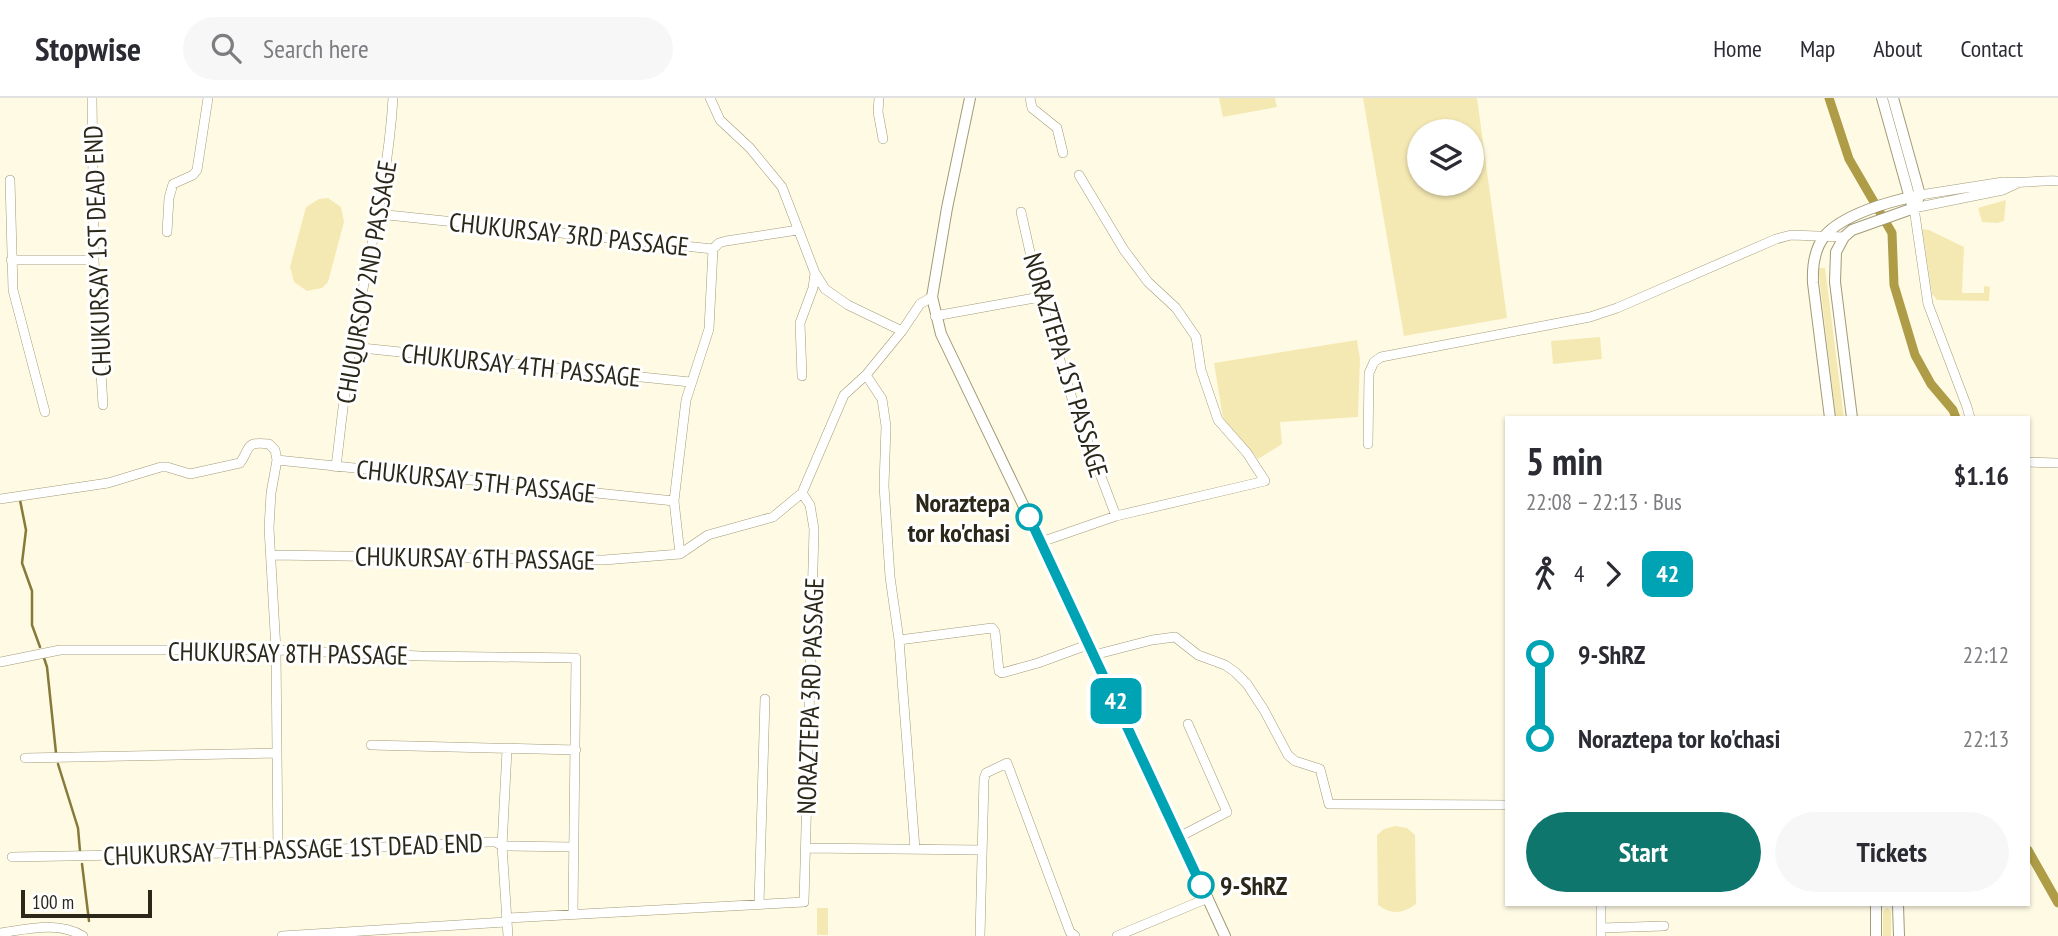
<!DOCTYPE html>
<meta charset="utf-8">
<style>
body{margin:0;font-family:"PT Sans Narrow",sans-serif;background:#f7f7f7;color:#2b2b33;height:100vh;display:flex;flex-direction:column;font-size:26px;white-space:nowrap}
*{box-sizing:border-box;margin:0}
p{font-size:23px;color:#7c7c81}
.icon{flex:none;width:38px;height:38px;fill:none;stroke:currentColor;stroke-width:2;stroke-linecap:round;stroke-linejoin:round}
.map{position:relative;flex:1;overflow:hidden}
.drawer{position:absolute;left:1505px;top:318px;width:525px;height:490px;display:flex;flex-direction:column;background:#fff;border-radius:0px;box-shadow:0 2px 5px #0004}
.drawer>*{flex:none}
.badge{padding:0 14px;border-radius:10px;font-size:24px;line-height:46px}
.controls{position:absolute;left:1407px;top:21px;display:grid;gap:14px}
.controls a{display:grid;place-items:center;width:77px;height:77px;border-radius:50%;background:#fff;box-shadow:0 2px 5px #0004;font-size:35px}
.scale{position:absolute;left:21px;bottom:18px;width:131px;box-sizing:border-box;padding-left:7px;border:4px solid #2b281a;border-top:0;font-size:19px;line-height:24px;white-space:nowrap;color:#2b281a;-webkit-text-stroke:5px #fff;paint-order:stroke}
.map>.badge{position:absolute;translate:-50% -50%;box-shadow:0 0 0 4px #fff}
.legs{display:flex;align-items:center;gap:10px;height:77px;padding:0 21px;font-size:23px}
.legs p{margin-inline-start:auto}
.overview{display:flex;align-items:center;justify-content:space-between;height:119px;padding:0 21px}
h1{font-size:38px;font-weight:700;line-height:52px}
.action{display:flex;gap:14px;margin-top:auto;padding:14px 21px}
.action a{flex:1;height:80px;border-radius:42px;background:#0f766e;color:#fff;font-size:28px;font-weight:700;line-height:80px;text-align:center}
.action a+a{background:#f7f7f7;color:#2b2b33}
ul{padding:0 21px;list-style:none}
li{display:flex;align-items:center;gap:24px;height:84px;font-size:26px}
li i{display:grid;place-items:center;width:10px;height:100%;margin:0 9px;background:currentColor}
li i::after{content:'';width:18px;height:18px;margin:-9px;border:5px solid;border-radius:50%;background:#fff}
li p{margin-inline-start:auto}
li:first-child i{background:linear-gradient(#0000 50%,currentColor 0)}
li:last-child i{background:linear-gradient(currentColor 50%,#0000 0)}
header{display:flex;align-items:center;gap:42px;box-sizing:border-box;height:98px;padding:0 35px;background:#fff;border-bottom:2px solid #e1e1e2}
header strong{font-size:33px}
nav{display:flex;gap:38px;margin-inline-start:auto;font-size:24px}
.search{width:490px;height:63px;background:#f7f7f7;display:flex;align-items:center;gap:18px;box-sizing:border-box;padding:0 24px;border-radius:38px;color:#7c7c81;font-size:26px}
.map>svg:first-child{display:block}
</style>
<header>
<strong>Stopwise</strong>
<div class="search"><svg class="icon" aria-label="search" viewBox="0 0 24 24"><circle cx="10" cy="10" r="6"/><path d="M15 15l6 6"/></svg>Search here</div>
<nav><a>Home</a><a>Map</a><a>About</a><a>Contact</a></nav>
</header>
<div class="map">
<svg width="2058" height="838" viewBox="0 0 2058 838">
<rect width="100%" height="100%" fill="#fffae4"/>
<path fill="#f5e9b3" fill-rule="evenodd" d="M1219,0h56l2,9 -54,10z
M1363,0h114l30,220 -103,18zM1419,33h53v53h-53z
M328,100l13,9 3,15 -16,60 -6,6 -15,3 -13,-9 -4,-15 16,-60 13,-8z
M2006,102l-2,21 -7,2 -15,-1 -4,-14z
M1922,131l7,1 35,17 -2,46h22v-7l6,1 -1,14 -52,-1 -5,-6z
M1818,170h7l19,150h-8z
M1600,239l2,22 -49,5 -2,-23z
M1357,242l3,19 -2,58 -78,5 2,22 -24,15 -35,-41 -9,-55z
M1395,728l12,2 8,7 1,69c-13,10 -25,11 -38,1l-1,-70 7,-6z
M817,810h11v27h-11z
M1887,810l4,3v25h-8v-25z"/>
<g fill="none" stroke-linecap="round" stroke-linejoin="round">
<path stroke="#877939" stroke-width="2.5" d="M20,402l6,30 -4,33 10,28v34l8,22
M44,560l3,9 9,86
M58,666l20,64 2,23
M82,766l7,57"/>
<path stroke="#ae9c46" stroke-width="9" d="M1829,0l20,61 43,74 2,52 21,70 16,29 22,26 3,8
M2028,752l30,53"/>
<defs>
<path id="minor" d="M92,0l2,162 9,145
M710,0l10,22 30,28 32,39 33,86 10,16 23,16 54,26
M879,0l-1,14 5,27
M1030,0l2,10 25,20 6,25
M10,82l3,110 32,122
M1920,97l83,-13c18,2 36,-2 55,-1
M1021,114l19,85 36,114 40,105
M378,116l335,35 6,-6 7,-2 72,-11
M167,134l2,-34 4,-14 20,-9 4,-5 11,-72
M11,162h83
M935,218l105,-19
M352,249l338,35
M866,277l16,24 4,27 -2,60 6,91 9,63 16,209
M802,278l-2,-53 13,-35 2,-15
M1970,320l-3,-11 -39,-103 -14,-96 89,-18 13,-6
M1368,346l1,-71 5,-11 7,-5 209,-40 27,-9 159,-69 15,-4 53,2
M277,362l397,41
M2028,364l30,1
M336,369c5,-41 9,-82 16,-122 15,-82 36,-163 41,-247
M0,401l108,-16 53,-16h6l23,7 50,-11c11,-15 4,-22 29,-19l6,6 2,10 -6,33 -2,35 7,122 2,202
M1041,444l75,-26 149,-35 -18,-28 -29,-33 -17,-50 -5,-33 -20,-29 -28,-26 -24,-32 -45,-75
M680,456l-6,-53 12,-101 23,-71 4,-80
M271,457l333,5 76,-6 28,-19 65,-18 29,-24 42,-98 22,-20 36,-44 18,-27 12,-7
M899,542l93,-12 3,4 4,39 3,2 36,-10 52,-19
M1094,557l58,-15 23,-3 23,18 27,10 10,7 12,12 17,26 24,45 7,6 25,8 9,35 178,1
M0,564l60,-12h216l145,6 155,2 -3,255
M371,647l205,5
M507,652l-5,96 6,90
M25,660l252,-5
M1179,739l48,-25 -39,-88
M806,750l175,2
M12,759l266,-5 210,-10h8l6,4 71,1
M759,806l6,-205
M1601,807v31
M506,820l298,-16 10,-373 -4,-24 -8,-12
M1601,830l63,-2
M0,835c28,-4 58,-12 83,3
M282,838l224,-14
M980,838l4,-157 2,-6 21,-10 63,169 5,4
M1117,838l91,-38"/>
<path id="major" d="M970,0l-23,110 -15,89 9,37 149,310 135,292
M1882,0l29,104
M1830,320l-17,-135c-2,-44 16,-58 54,-73 18,-7 34,-11 53,-15
M1852,320l-17,-136 1,-30 8,-15 8,-7 62,-22 6,-13 -27,-97
M1876,807v31
M1898,807l1,31"/>
</defs>
<use href="#minor" stroke="#a29b78" stroke-width="10"/>
<use href="#major" stroke="#a29b78" stroke-width="12"/>
<use href="#minor" stroke="#fff" stroke-width="9"/>
<use href="#major" stroke="#fff" stroke-width="10"/>
</g>
<g fill="none" stroke-linecap="round" stroke-linejoin="round">
<defs>
<path id="line-1" d="M1029,419l172,368"/>
</defs>
<use href="#line-1" stroke="#fff" stroke-width="16"/>
<use href="#line-1" stroke="#00a3b4" stroke-width="10"/>
</g>
<g fill="#fff" stroke="#00a3b4" stroke-width="3.5">
<circle cx="1029" cy="419" r="12"/>
<circle cx="1201" cy="787" r="12"/>
</g>
<g text-anchor="middle" dominant-baseline="central" stroke-width="6" stroke-linejoin="round" paint-order="stroke">
<g font-size="26" fill="#2b281a" stroke="#fff">
<text transform="translate(569 136) rotate(6)">CHUKURSAY 3RD PASSAGE</text>
<text transform="translate(97 153) rotate(-92)">CHUKURSAY 1ST DEAD END</text>
<text transform="translate(366 184) rotate(-80)">CHUQURSOY 2ND PASSAGE</text>
<text transform="translate(521 267) rotate(6)">CHUKURSAY 4TH PASSAGE</text>
<text transform="translate(1066 267) rotate(73)">NORAZTEPA 1ST PASSAGE</text>
<text transform="translate(476 383) rotate(6)">CHUKURSAY 5TH PASSAGE</text>
<text transform="translate(475 460) rotate(1)">CHUKURSAY 6TH PASSAGE</text>
<text transform="translate(288 555) rotate(1)">CHUKURSAY 8TH PASSAGE</text>
<text transform="translate(810 598) rotate(-88)">NORAZTEPA 3RD PASSAGE</text>
<text transform="translate(293 751) rotate(-2)">CHUKURSAY 7TH PASSAGE 1ST DEAD END</text>
</g>
<g font-size="26" font-weight="bold" fill="#2b281a" stroke="#fff" text-anchor="end">
<text x="1010" y="404">Noraztepa<tspan x="1010" dy="30">tor ko'chasi</tspan></text>
<text x="1220" y="787" text-anchor="start">9-ShRZ</text>
</g>
</g>
</svg>
<div class="controls">
<a><svg class="icon" aria-label="layers" viewBox="0 0 24 24"><path d="M12 4l9 5-9 5-9-5zM3 14l9 5 9-5"/></svg></a>
</div>
<div class="scale">100 m</div>
<b class="badge" style="left:1116px;top:603px;background:#00a3b4;color:#fff">42</b>
<section class="drawer">
<div class="overview"><div><h1>5 min</h1><p>22:08 – 22:13 · Bus</p></div><b>$1.16</b></div>
<div class="legs"><svg class="icon" aria-label="walk" viewBox="0 0 24 24"><circle cx="13" cy="4" r="2"/><path d="M13 8l-2 6 4 7M11 14l-3 7M7 12l3-4h3l4 4"/></svg>4<svg class="icon" aria-label="forward" viewBox="0 0 24 24"><path d="M9 5l7 7-7 7"/></svg><b class="badge" style="background:#00a3b4;color:#fff">42</b></div>
<ul>
<li><i style="color:#00a3b4"></i><b>9-ShRZ</b><p>22:12</p></li>
<li><i style="color:#00a3b4"></i><b>Noraztepa tor ko'chasi</b><p>22:13</p></li>
</ul>
<div class="action"><a>Start</a><a>Tickets</a></div>
</section>
</div>
